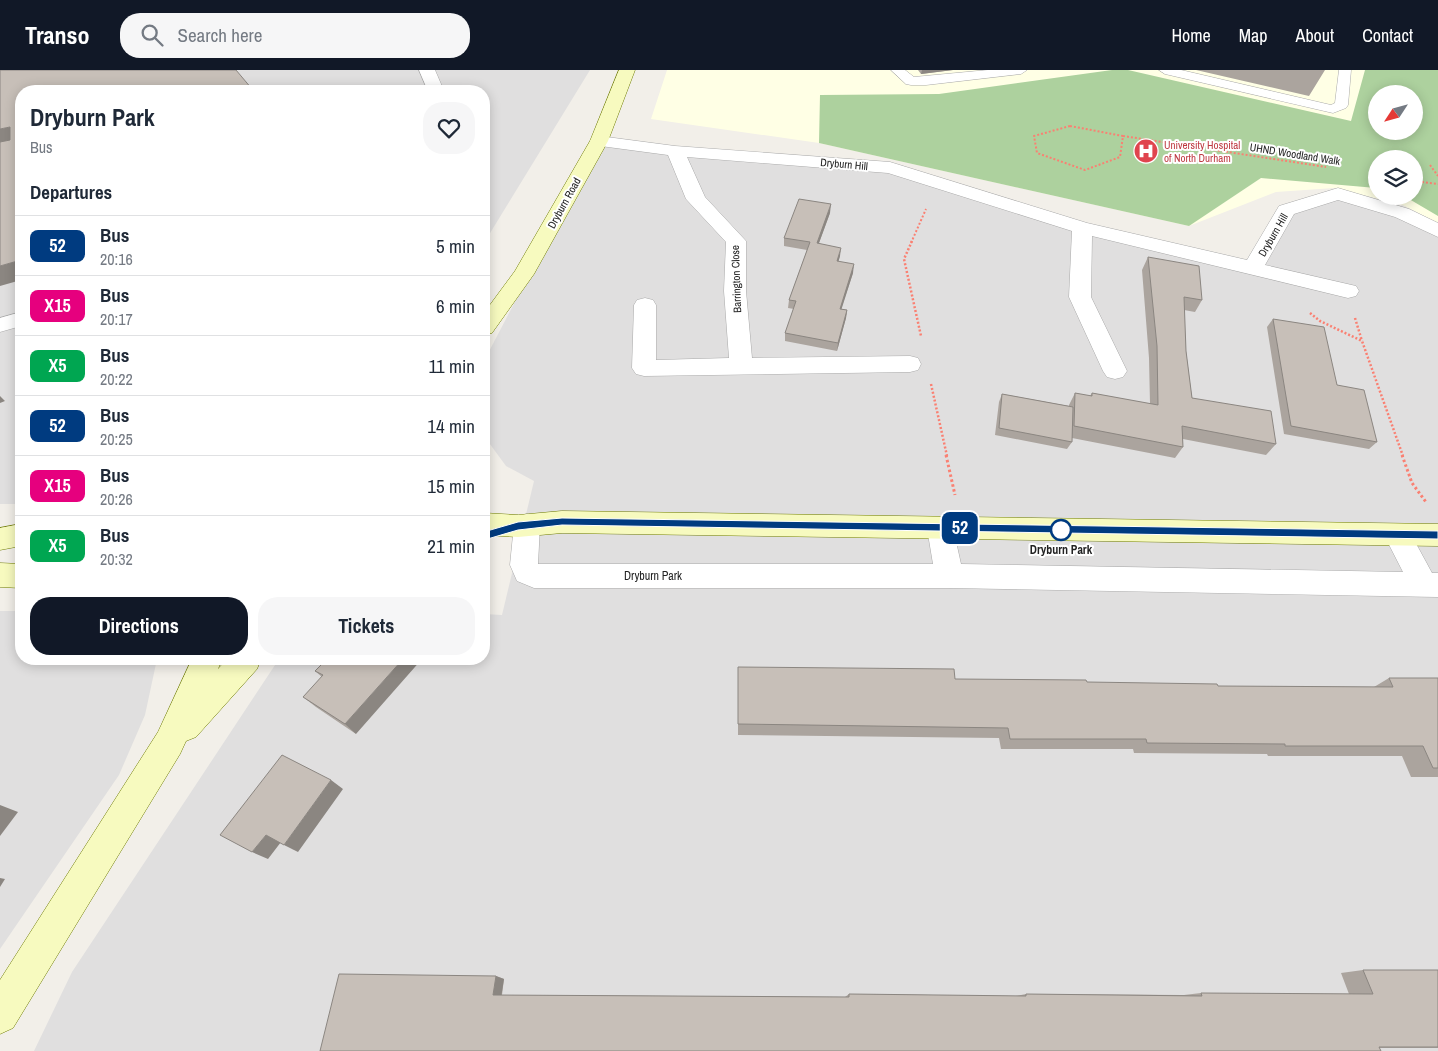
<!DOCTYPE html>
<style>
body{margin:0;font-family:"Archivo Narrow",sans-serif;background:#f6f6f7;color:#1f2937;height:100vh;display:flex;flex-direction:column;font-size:19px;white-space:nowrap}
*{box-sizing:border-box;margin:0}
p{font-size:16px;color:#747a83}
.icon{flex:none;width:28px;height:28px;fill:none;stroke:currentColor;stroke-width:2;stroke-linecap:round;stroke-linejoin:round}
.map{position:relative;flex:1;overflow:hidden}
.panel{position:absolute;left:15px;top:15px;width:475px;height:580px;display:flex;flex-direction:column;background:#fff;border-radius:20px;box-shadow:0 2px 12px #0003}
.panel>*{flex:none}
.badge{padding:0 10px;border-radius:8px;font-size:18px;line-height:32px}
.needle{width:32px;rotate:234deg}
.controls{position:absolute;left:1368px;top:15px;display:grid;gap:10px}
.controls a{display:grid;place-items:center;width:55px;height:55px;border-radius:50%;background:#fff;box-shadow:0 2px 12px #0003;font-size:25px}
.map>.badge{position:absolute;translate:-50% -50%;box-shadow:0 0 0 2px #fff}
h2{padding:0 15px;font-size:19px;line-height:45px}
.round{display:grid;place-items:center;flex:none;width:52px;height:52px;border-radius:20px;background:#f6f6f7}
.head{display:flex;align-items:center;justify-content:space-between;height:85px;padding:0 15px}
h1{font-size:24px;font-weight:700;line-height:38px}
.action{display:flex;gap:10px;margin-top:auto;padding:10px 15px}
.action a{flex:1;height:58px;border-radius:20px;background:#111827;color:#fff;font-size:20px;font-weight:700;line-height:58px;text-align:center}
.action a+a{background:#f6f6f7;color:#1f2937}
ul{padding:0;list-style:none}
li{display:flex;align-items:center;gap:15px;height:60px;padding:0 15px;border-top:1px solid #e0e1e3}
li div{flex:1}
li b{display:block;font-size:19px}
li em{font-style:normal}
li .badge{min-width:55px;font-weight:700;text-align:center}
header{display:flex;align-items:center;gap:30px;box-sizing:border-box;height:70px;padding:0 25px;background:#111827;color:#fff}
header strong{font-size:24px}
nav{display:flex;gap:28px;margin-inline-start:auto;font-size:18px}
.search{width:350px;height:45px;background:#f6f6f7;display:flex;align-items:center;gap:12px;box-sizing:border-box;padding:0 18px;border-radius:20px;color:#747a83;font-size:19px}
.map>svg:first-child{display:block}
</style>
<header>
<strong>Transo</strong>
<div class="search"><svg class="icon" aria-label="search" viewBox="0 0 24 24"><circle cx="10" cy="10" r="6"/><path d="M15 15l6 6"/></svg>Search here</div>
<nav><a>Home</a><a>Map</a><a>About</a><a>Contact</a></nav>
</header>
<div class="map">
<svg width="1438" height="981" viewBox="0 0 1438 981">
<rect width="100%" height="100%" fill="#f2efe9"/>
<path fill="#e0dfdf" d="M0,0h590l-106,173v-152h-463v413h-21z
M599,71l291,27 192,60 171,40 33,-58 52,-16 100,37v820h-1404l38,-79 207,-313h205v-45l18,1 32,-134 -28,-15 -22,-30v-75z
M0,541h21v48h136l-12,56 -26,60 -119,174z"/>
<path fill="#ffffe5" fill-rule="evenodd" d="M667,0h771v153l-35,-18 -69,-17 -58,4 -87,34 -370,-83 -168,-24zM1376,24h38v37h-38zM1376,89h38v37h-38z"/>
<path fill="#add19e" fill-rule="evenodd" d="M1112,0h16l223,51 14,-51h73v146l-34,-20h10v-37h-38v29l-115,-10 -72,48 -370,-83 1,-48 119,-1zM1376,24h38v37h-38z"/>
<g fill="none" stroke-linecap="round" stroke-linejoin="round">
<defs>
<path id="lane" d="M891,0h14l9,7 74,-7h39l-6,4 -95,11h-15l-5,-1z
M1159,0h22l150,35 4,-2 4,-33h12l-3,35 -2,3 -13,5 -168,-39z"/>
<path id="street" d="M419,0h16l9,21h-16z
M599,66l76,10 215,16 197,61 160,37 32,-54 59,-18 71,21 29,14v14l-43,-20 -57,-17 -44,14 -29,51 91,21 3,5 -3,5 -8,2 -256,-62 -1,61 36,74 -4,6 -8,2 -8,-2 -4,-6 -34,-74 3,-66 -184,-58 -201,-16 18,40 41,44v50l6,67 158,-2 8,2 3,6 -3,6 -8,2 -266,4 -8,-2 -4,-6 2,-63 3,-5 8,-2 8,2 3,5v55l73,-2 -5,-67 2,-49 -40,-43 -18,-44 -75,-10 -3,-4 3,-4z
M21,242v14l-21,6v-14z
M527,444l9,3 4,8 -2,39h395l-6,-36 4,-8 9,-3 9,3 4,8 8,36 442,8 -19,-37 3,-8 10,-3 10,3 25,46h6v24l-489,-9h-415l-17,-7 -7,-16 4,-40 4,-8z"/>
<path id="secondary" d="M619,0h16l-27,71 -74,133 -42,59 -8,2v-22l31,-42 75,-130z
M562,441l876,13v22l-876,-13 -44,4 -34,-2v-22l34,2z
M21,454v22l-21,4v-22z
M0,493l21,1v24l-21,-1z
M192,589h30l-4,10 9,-10h34l-4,10 -61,68 -10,4 -6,13 -167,274 -13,6v-54l158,-248z"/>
</defs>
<use href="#lane" stroke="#a9a9a9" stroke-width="1"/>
<use href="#street" stroke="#a9a9a9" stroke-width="1"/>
<use href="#secondary" stroke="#707d05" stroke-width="1"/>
<path stroke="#fa8072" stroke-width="2" stroke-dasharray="2 2" stroke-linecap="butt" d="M1070,56l53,10 -3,21 -35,13 -48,-17 -3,-17z
M1123,66l203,31
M1430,95l8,11
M1414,111l24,3
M911,173l15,-34"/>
<path stroke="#fa8072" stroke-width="2.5" stroke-dasharray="2 2" stroke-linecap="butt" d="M912,171l-8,18 17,77
M1310,243l10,8 42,20 41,115
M1355,248l7,23
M931,314l16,72"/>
<path stroke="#fa8072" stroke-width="3" stroke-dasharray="2.5 2.5" stroke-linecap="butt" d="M946,385l9,40
M1402,385l10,28 14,19"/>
<use href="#lane" fill="#fff" fill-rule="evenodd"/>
<use href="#street" fill="#fff" fill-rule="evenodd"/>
<use href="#secondary" fill="#f7fabf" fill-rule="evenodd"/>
</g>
<path fill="#aba49e" d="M918,0h35l-32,4z
M1196,0h129l-16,26z
M830,143l-11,30 21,13 -2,6 15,11 -12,36 6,1 -1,8 -9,33 -52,-10v-8l9,-24 -6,-1 1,-8 18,-50 -23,-4v-8z
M1148,187l54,43 -7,12 -11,-2 2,41 6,47 84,46 -10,11 -83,-16v8l-8,11 -103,-20v4l-5,7 -72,-14 4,-33 3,-8 67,12v-1l6,-12 15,3 2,-3 58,11 -1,-46 -7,-88z
M1273,249l64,66 40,57 -8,7 -85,-15 -17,-107z
M327,589l29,75 -40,-27 -13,-10 19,-20 -7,-6z
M738,597l217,12 263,7 156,1 15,-9h49v99h-27l-9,-21h-134l-1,-2 -133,-1 -1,-4h-132l-2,-11 -261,-3z
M1363,900h75v78h-58l-1060,3 176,-75 8,3 -2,16 343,2 4,-3 167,2 10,-2 158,1 17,-2 148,1 -8,-21z"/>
<path fill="#8b8681" d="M922,0h31l-32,4z
M10,57l11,14 -21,7v-19z
M831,134l-1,9 -14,38 1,-8z
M841,178l-1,8 -4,14 1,-9z
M21,190v20l-21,6v-20z
M854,194l-1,9 -14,44 1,-8z
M847,240l-1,8 -9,33 1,-8z
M0,326l5,5 -5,2z
M403,589h19l-66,75 -11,-10z
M331,710l12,9 -45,63 -14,-7z
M0,735l18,7 -18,24z
M266,765l15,7 -13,17 -16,-7z
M0,808l5,1 -5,8z
M496,906l8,3 -3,19 -8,-3z"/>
<path fill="#c7bfb8" stroke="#8b8681" d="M0,0h236l16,19 -6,2h-225v169l-21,6v-124l10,-2v-13l-10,2z
M799,129l32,5 -14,39 24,5 -4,13 17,3 -14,45 7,1 -9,33 -53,-10 11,-32 -7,-1 21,-58 -26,-4z
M1148,187l51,9 3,34 -18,-3 2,54 6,47 79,13 5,33 -94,-18 1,21 -109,-21 1,-33 17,3v-3l66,12 -1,-59z
M1273,249l51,8 13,58 27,5 13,52 -86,-16z
M1002,324l71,13 -1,35 -73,-14z
M327,589h76l-58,65 -42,-27 20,-22 -8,-4z
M738,597l216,2 1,10 131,1 1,2 130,2 1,2 175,1 -4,-9h49v90h-5l-10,-22h-138v-2l-138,-1 -1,-4h-136l-2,-11 -270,-4z
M282,685l49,25 -47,65 -18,-10 -14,17 -32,-17z
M1363,900h75v77h-59l2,4h-1061l19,-77 157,2 -3,19 356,2v-3l177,2v-2l176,2 -1,-3 172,1z"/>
<path fill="#003b80" stroke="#fff" d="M562,448l876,13v8l-876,-14 -44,5 -34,10 -5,-4 1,-3 38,-11z"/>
<defs>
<symbol id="hospital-disc" viewBox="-11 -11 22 22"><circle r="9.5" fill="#e0444e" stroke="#fff"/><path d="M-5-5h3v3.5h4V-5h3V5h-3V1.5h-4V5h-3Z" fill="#fff"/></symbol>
</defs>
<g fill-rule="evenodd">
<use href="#hospital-disc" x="1132" y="67" width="28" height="28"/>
</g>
<circle fill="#fff" stroke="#003b80" stroke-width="2.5" cx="1061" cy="460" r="10"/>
<g text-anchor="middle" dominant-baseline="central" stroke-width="4" stroke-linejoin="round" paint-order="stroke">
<g font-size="11" fill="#be3a42" stroke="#fff" text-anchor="start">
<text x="1164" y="75">University Hospital<tspan x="1164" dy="13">of North Durham</tspan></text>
</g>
<g font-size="11" fill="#222" stroke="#fff">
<text transform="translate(1295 84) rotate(9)">UHND Woodland Walk</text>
<text transform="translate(844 94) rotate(5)">Dryburn Hill</text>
<text transform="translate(564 133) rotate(-61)">Dryburn Road</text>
<text transform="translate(1273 165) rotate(-60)">Dryburn Hill</text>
<text transform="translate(736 209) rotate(-92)">Barrington Close</text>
</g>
<g font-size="12" font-weight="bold" fill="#222" stroke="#fff">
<text x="1061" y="480">Dryburn Park</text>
</g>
<g font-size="12" fill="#222" stroke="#fff">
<text x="653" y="506">Dryburn Park</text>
</g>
</g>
</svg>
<div class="controls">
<a><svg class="needle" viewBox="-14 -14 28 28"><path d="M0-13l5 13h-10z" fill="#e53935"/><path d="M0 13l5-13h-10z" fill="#747a83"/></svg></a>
<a><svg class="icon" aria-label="layers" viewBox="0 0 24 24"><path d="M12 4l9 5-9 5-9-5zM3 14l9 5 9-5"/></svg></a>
</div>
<b class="badge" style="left:960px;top:458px;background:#003b80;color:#fff">52</b>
<section class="panel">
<div class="head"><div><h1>Dryburn Park</h1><p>Bus</p></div><a class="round"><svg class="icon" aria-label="heart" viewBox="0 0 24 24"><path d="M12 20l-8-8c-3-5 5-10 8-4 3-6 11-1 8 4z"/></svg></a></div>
<h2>Departures</h2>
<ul>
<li><span class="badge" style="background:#003b80;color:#fff">52</span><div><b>Bus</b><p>20:16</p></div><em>5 min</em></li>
<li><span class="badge" style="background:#e6007e;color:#fff">X15</span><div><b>Bus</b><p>20:17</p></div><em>6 min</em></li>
<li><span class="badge" style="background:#00a651;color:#fff">X5</span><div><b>Bus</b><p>20:22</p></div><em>11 min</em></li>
<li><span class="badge" style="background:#003b80;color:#fff">52</span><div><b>Bus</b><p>20:25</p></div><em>14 min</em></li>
<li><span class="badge" style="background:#e6007e;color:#fff">X15</span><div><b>Bus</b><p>20:26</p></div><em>15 min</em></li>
<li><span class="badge" style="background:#00a651;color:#fff">X5</span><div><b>Bus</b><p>20:32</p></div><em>21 min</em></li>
</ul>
<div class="action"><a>Directions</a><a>Tickets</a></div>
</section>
</div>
